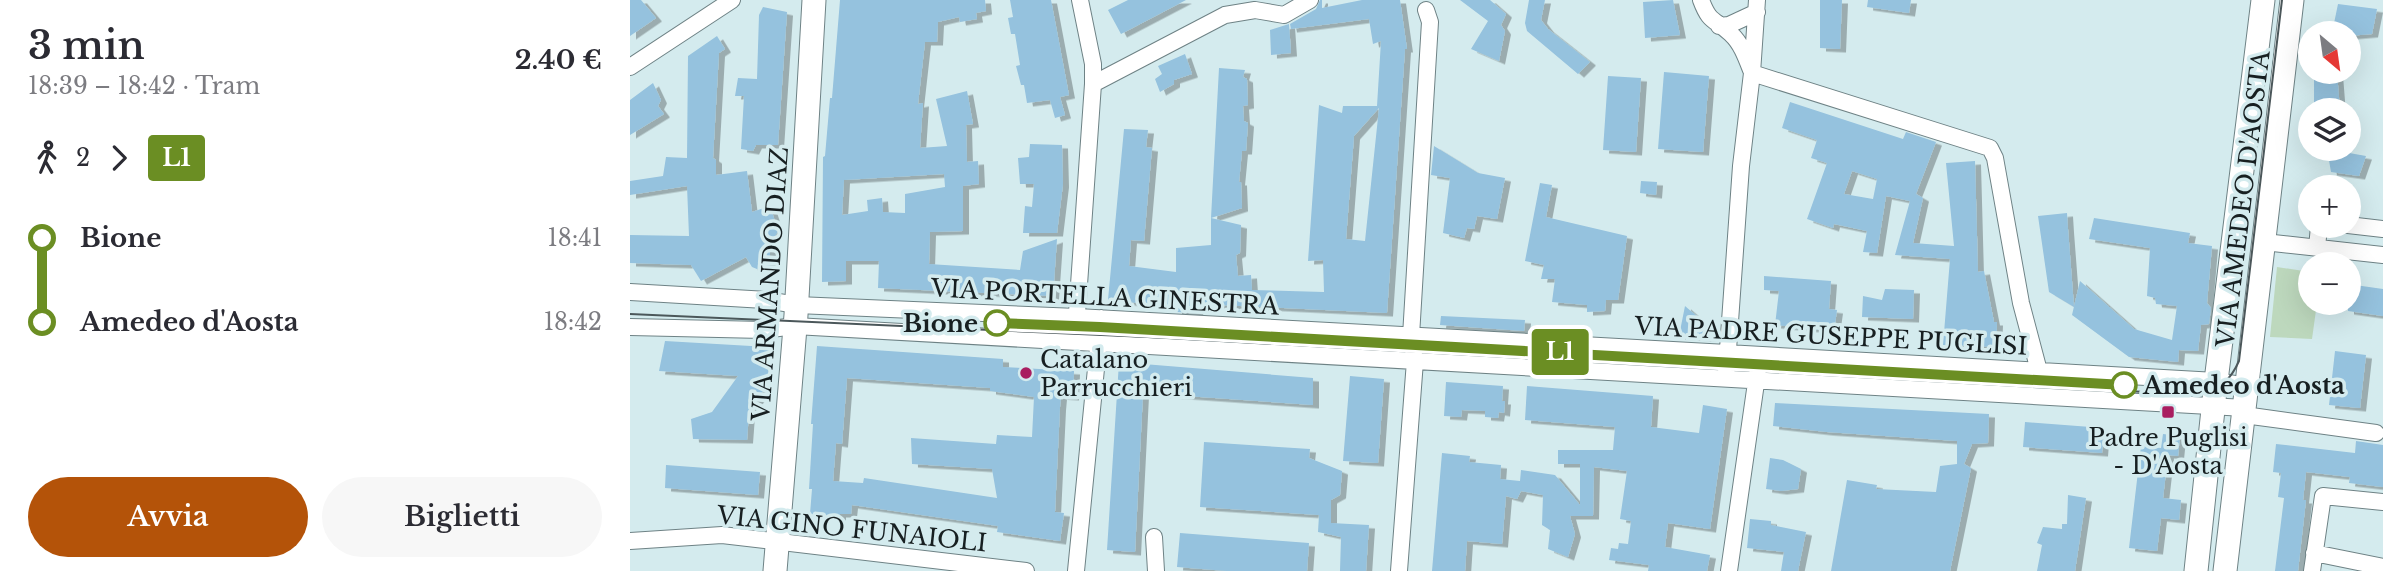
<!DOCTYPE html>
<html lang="it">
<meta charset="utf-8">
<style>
body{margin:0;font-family:"Libre Baskerville",serif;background:#f7f7f7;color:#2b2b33;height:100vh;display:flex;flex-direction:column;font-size:26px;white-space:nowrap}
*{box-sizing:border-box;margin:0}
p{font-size:23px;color:#7c7c81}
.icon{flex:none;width:38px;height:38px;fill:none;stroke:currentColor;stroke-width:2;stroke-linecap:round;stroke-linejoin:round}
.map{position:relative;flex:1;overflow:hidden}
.panel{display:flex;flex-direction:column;background:#fff;width:630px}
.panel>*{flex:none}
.badge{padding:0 14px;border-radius:5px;font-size:24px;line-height:46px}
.needle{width:46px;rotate:151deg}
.controls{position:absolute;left:1668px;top:21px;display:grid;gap:14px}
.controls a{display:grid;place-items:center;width:63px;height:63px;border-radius:50%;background:#fff;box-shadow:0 7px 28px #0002;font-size:35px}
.map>.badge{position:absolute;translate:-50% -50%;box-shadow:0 0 0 4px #fff}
.legs{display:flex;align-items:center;gap:10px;height:77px;padding:0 28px;font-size:23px}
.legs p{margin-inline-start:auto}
.overview{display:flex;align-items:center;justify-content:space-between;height:119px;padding:0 28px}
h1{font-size:38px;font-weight:600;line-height:52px}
.button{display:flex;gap:14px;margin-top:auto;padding:14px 28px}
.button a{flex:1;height:80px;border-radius:42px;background:#b45309;color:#fff;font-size:28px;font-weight:600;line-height:80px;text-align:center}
.button a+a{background:#f7f7f7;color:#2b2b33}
ul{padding:0 28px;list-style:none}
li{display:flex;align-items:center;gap:24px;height:84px;font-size:26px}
li i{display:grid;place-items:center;width:10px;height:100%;margin:0 9px;background:currentColor}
li i::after{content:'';width:18px;height:18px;margin:-9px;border:5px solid;border-radius:50%;background:#fff}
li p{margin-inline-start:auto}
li:first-child i{background:linear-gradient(#0000 50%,currentColor 0)}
li:last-child i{background:linear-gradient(currentColor 50%,#0000 0)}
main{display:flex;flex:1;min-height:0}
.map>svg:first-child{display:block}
</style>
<main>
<section class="panel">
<div class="overview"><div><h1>3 min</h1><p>18:39 – 18:42 · Tram</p></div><b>2.40 €</b></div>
<div class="legs"><svg class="icon" aria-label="walk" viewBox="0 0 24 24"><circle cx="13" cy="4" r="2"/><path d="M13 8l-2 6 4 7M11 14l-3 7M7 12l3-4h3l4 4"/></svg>2<svg class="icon" aria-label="forward" viewBox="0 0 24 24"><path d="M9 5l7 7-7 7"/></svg><b class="badge" style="background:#6b8e23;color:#fff">L1</b></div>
<ul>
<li><i style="color:#6b8e23"></i><b>Bione</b><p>18:41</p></li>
<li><i style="color:#6b8e23"></i><b>Amedeo d'Aosta</b><p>18:42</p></li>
</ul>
<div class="button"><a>Avvia</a><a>Biglietti</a></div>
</section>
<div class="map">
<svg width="1753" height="571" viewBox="0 0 1753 571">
<defs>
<filter id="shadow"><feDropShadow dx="6" dy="3.5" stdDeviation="0" flood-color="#0004"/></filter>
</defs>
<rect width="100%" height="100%" fill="#d4ebee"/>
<path fill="#bdd8bd" d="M1647,267l33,5v31h7l-5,36 -42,-2z"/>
<path fill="#95c2de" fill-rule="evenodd" filter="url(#shadow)" d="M0,0h11l15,18 -26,18z
M210,0h145l1,11 -10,2 1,6 -17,3 -1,-5 -21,5 -1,20h-12l-7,62 5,-1 -3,45 27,-2 -11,-47 31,-8 6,33 -7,1 1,37 11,-1 1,23 -16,2v45l-33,1 -1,32 91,6 3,-19 34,-12 -4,57 -175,-8 1,-27h-33v20l-24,1 1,-125 2,-1 5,-58h2zM314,174l1,13 -40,7v19l-22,-1 -1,-14 -15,2 1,11 -26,4 2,-35z
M380,0h41l18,95 -9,2 5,18 -10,3 -5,-18 -23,3 -3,-18h-3l-5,-19 4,-1 -5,-31h-4l-3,-16 5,-1z
M498,0h58l-65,34 -13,-24z
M690,0h2v8l40,-8h38l7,49h-2l-18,264 -189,-9 -1,9 -21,-1v-5l-68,-7 16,-171 24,1 -2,17 6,1 -8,93 -13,-1 -2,26 47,6v-24l35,-3v-27l30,7 -1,28 -4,2 2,21 13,-1 1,15 72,2 -1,-32 -15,1 11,-156 23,8 1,-7h34l4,-65 -8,3 -4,-25 -78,10 -1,-5 26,-15zM749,108l-14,133 -19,-2 8,-103z
M830,0h30l16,14 -5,11 4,6 -6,30 -28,-12 17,-28z
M899,0h16l-4,20 7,9 42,33 -12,12 -51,-43 -2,-8z
M1043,0l7,35 -35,3 -2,-36z
M1190,0h22l-2,49 -20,-1z
M1238,0h43l-2,13 -42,-6z
M1708,4l39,5 -5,25 -24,2v-3h-16z
M133,7l24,5 -9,133h-22l-3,6 -12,-2 3,-53h-9l3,-18 19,1 2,-64z
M659,24l2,29 -20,2 -1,-25z
M87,36l8,13 -6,4 -6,105 3,2v15l31,-4 5,41 18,-6 8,25 -8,14v25l-13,-1 -5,-2 -6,-10 -45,24 -10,-16 -61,-2v-28l59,1 -2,-50 -57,9v-14l33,-5 3,-19 21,1 1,-102z
M555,54l7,20 -18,6v4l-14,8 -5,-13 7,-5 -4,-8z
M589,68l26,2 -2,7 4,2 1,26 -5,1 1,15 4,2 -2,28h-4l-3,31h2l1,26 -31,10z
M1034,72l45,4 -6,76 -45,-3z
M1684,72h23l3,38h-26z
M978,76l33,2 -5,74 -33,-2z
M23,83l8,17 -3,6 6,8 -34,21v-35z
M1160,102l113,37 3,-7 30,10 -20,52 7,4 -10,45 41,3 -8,-83 29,-2 3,111 6,-1 10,51h3l-1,25 -53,-2 7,-86 -55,-4 15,-54 -24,-5 -9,57 -14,-1 4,-21 -33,-7 -1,4 -26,-9 20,-56 -16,-5 6,-18 -35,-12zM1222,171l25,8 -4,20 -29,-5z
M400,144l32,1 1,39 -6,49h-34l2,-27 7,1 2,-23h-14l-2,-26 11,-1z
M804,146l44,27 27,5 -8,41 -20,-3 -3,13 -7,-1 -3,10 -21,-5 7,-55 -19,-3z
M1697,149l39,7 -7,20 -28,-4z
M1011,181l16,1 -1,13 -16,-2z
M910,183l12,2 -6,32 81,19 -9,64h-12l-1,11 -18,1v-7l-35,-3 3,-23h-14l3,-14 -19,-4z
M1437,213l1,16 6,78 -25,-15 -11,-76z
M1464,218l96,15 -2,10 24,3 -5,57 4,5 -2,16 -8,1 -3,26 -19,-1 -1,12 -49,-5 -57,-42 8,-34 54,48 38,11 5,-34 -21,-2 -1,-6 -8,-2 3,-48 -61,-9z
M1134,276l67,5 -2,28 8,1 -3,21 -59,-6 4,-34 -15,-1z
M1718,284l35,5v27l-35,-5z
M1255,289l29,1 -1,29 -51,-2 1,-21 19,4z
M1055,306l21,18 9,2 -2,12 -34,-2z
M811,316l84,4 -1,11 -84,-6z
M35,341l104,6 -1,36 -19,30 -2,27 -54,-1 -2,-20 21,-7 26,-36 -79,-5z
M187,346l186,13v8l71,4 -1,26 -12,-1 -1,11 -5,105 9,1 -4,28 -63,-9 1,-6 -146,-21 -1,9h-11v3l-30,-3 2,-25h-3l4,-65h-2zM217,378l143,10v3l44,6 -2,40 -35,-2 -1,9 -85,-6 1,26 80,5 5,29 -133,-20 -1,5 -30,-2 3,-38 6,1z
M1705,351l31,4 -6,53 -31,-3z
M489,362l194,16v27l-170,-12 -8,159 -28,-2z
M720,376l34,3 -6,84 -35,-2z
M816,382l57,4 -1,15h3l-1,12 -5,-1 -1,6 -13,-1v-6l-23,-1 -1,7 -17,-1z
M897,386l126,10 -2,31 48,6 4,-28 24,4 -17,120 -42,-6 -3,24 45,8 -3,16h-59l1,-6 -40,-5 2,-12 7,1 1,-6 9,1 3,-23 -11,-2 7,-48 -33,-4 -1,49h-23l5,18 -7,23 -20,-8 2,-19 -8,-5 1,-30 -22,-4 -4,8 -11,-3 -4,48 -35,-3 -2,30h-33l10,-118 28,3 -1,6 32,3 -1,14 20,2 1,-11 34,5 25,30v-41h-22v-14h55l2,-23 -90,-7z
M1145,403l214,11 -1,29 -16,1 -8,20 7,4 -21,103h-119l16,-91 30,5 -1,4 60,3 4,-26 17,-2v-23l-130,-9 -54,-6z
M1395,422l79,6 -2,25 -79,-6z
M1533,434l17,2 -2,20 -10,-1 -5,43 18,2 -2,20 -18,-2 -4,33 -28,-3 12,-102 20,2z
M1726,441l27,4v42l-34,-4 1,-6 -44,-5 -3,28h3l-8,71h-23l9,-73 -6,-1 3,-24 -8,-1 3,-28 79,9z
M574,442l106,7 -1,9 33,13 -2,24 -9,5v23l38,2 -3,46h-26l1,-34 -23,-5 1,-17 -119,-8z
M1140,458l13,2 18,9 -3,20 -17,2 -15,-2z
M36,465l94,7 -2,23 -93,-7z
M1438,495l18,3 -11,73h-38l5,-26 -5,-2 6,-16 19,2v-5h5z
M1120,519l21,2v4l35,7 -8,39h-17l3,-19 -37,-4z
M550,533l129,10 -2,28h-80l-50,-4z"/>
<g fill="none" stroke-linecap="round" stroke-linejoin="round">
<defs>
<path id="street" d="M1071,0c9,24 13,18 30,34 10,9 15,23 20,36
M1089,26l10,-1 28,-13
M0,67l102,-67
M1122,73l238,75 5,10 26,145 18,68
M463,84l132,-69 30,-5 29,5 26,-15
M1718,225l35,4
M1634,242l119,13
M1687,248l2,-22
M0,292l136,8 31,5 280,12 650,36 489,28 31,5
M0,327l133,3 32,-4 1450,82
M445,342l18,-258v-20l-13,-64
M1096,378l15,-212 11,-93 5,-73
M1614,415l132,18
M524,537l2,34
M0,541l92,-6 304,36
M1684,553l69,14
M446,571l25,-253
M769,571l16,-210 -4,-25 19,-314 -4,-12
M1099,571l31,-216
M1682,571l11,-75 60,6"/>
<path id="secondary" d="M145,571l21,-256 18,-315
M1566,571l20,-190 47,-381
M1595,571l67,-571"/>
</defs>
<use href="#street" stroke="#6e8285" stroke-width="18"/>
<use href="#secondary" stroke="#6e8285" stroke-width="25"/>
<use href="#street" stroke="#fff" stroke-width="16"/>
<use href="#secondary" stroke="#fff" stroke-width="23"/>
<path stroke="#4b575a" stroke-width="2" d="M0,314l540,24 1030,57c20,-5 31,-16 39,-34l43,-361"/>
</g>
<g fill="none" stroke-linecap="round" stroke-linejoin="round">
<defs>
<path id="line-1" d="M367,323l103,4 1024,58"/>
</defs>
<use href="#line-1" stroke="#fff" stroke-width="16"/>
<use href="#line-1" stroke="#6b8e23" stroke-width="10"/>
</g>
<g fill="#fff" stroke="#6b8e23" stroke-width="3.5">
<circle cx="367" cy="323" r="12"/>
<circle cx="1494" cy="385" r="12"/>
</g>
<g fill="#a91e60" stroke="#d4ebee" stroke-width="2.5">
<circle cx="396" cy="373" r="7"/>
<rect x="1531" y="405" width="14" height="14" rx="3.5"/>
</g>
<g text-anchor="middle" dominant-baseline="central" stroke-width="7" stroke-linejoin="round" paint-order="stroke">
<g font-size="24" fill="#171f21" stroke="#d4ebee">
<text transform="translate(1613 199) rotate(-83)">VIA AMEDEO D'AOSTA</text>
<text transform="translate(140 284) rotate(-86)">VIA ARMANDO DIAZ</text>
<text transform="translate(475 297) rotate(3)">VIA PORTELLA GINESTRA</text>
<text transform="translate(1201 336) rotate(3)">VIA PADRE GUSEPPE PUGLISI</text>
<text transform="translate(222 529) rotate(6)">VIA GINO FUNAIOLI</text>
</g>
<g font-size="24" font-weight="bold" fill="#171f21" stroke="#d4ebee" text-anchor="end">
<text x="348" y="323">Bione</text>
<text x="1513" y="385" text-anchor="start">Amedeo d'Aosta</text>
</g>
<g font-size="24" fill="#171f21" stroke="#d4ebee" text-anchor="start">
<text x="410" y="359">Catalano<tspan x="410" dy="28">Parrucchieri</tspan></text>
<text x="1538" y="437" text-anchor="middle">Padre Puglisi<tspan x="1538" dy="28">- D'Aosta</tspan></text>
</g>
</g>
</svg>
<div class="controls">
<a><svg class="needle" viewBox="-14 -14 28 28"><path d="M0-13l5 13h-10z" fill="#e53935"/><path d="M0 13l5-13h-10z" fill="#7c7c81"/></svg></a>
<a><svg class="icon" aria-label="layers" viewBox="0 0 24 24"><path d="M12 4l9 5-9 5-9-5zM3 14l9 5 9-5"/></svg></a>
<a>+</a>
<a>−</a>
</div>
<b class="badge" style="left:930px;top:352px;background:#6b8e23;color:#fff">L1</b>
</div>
</main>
